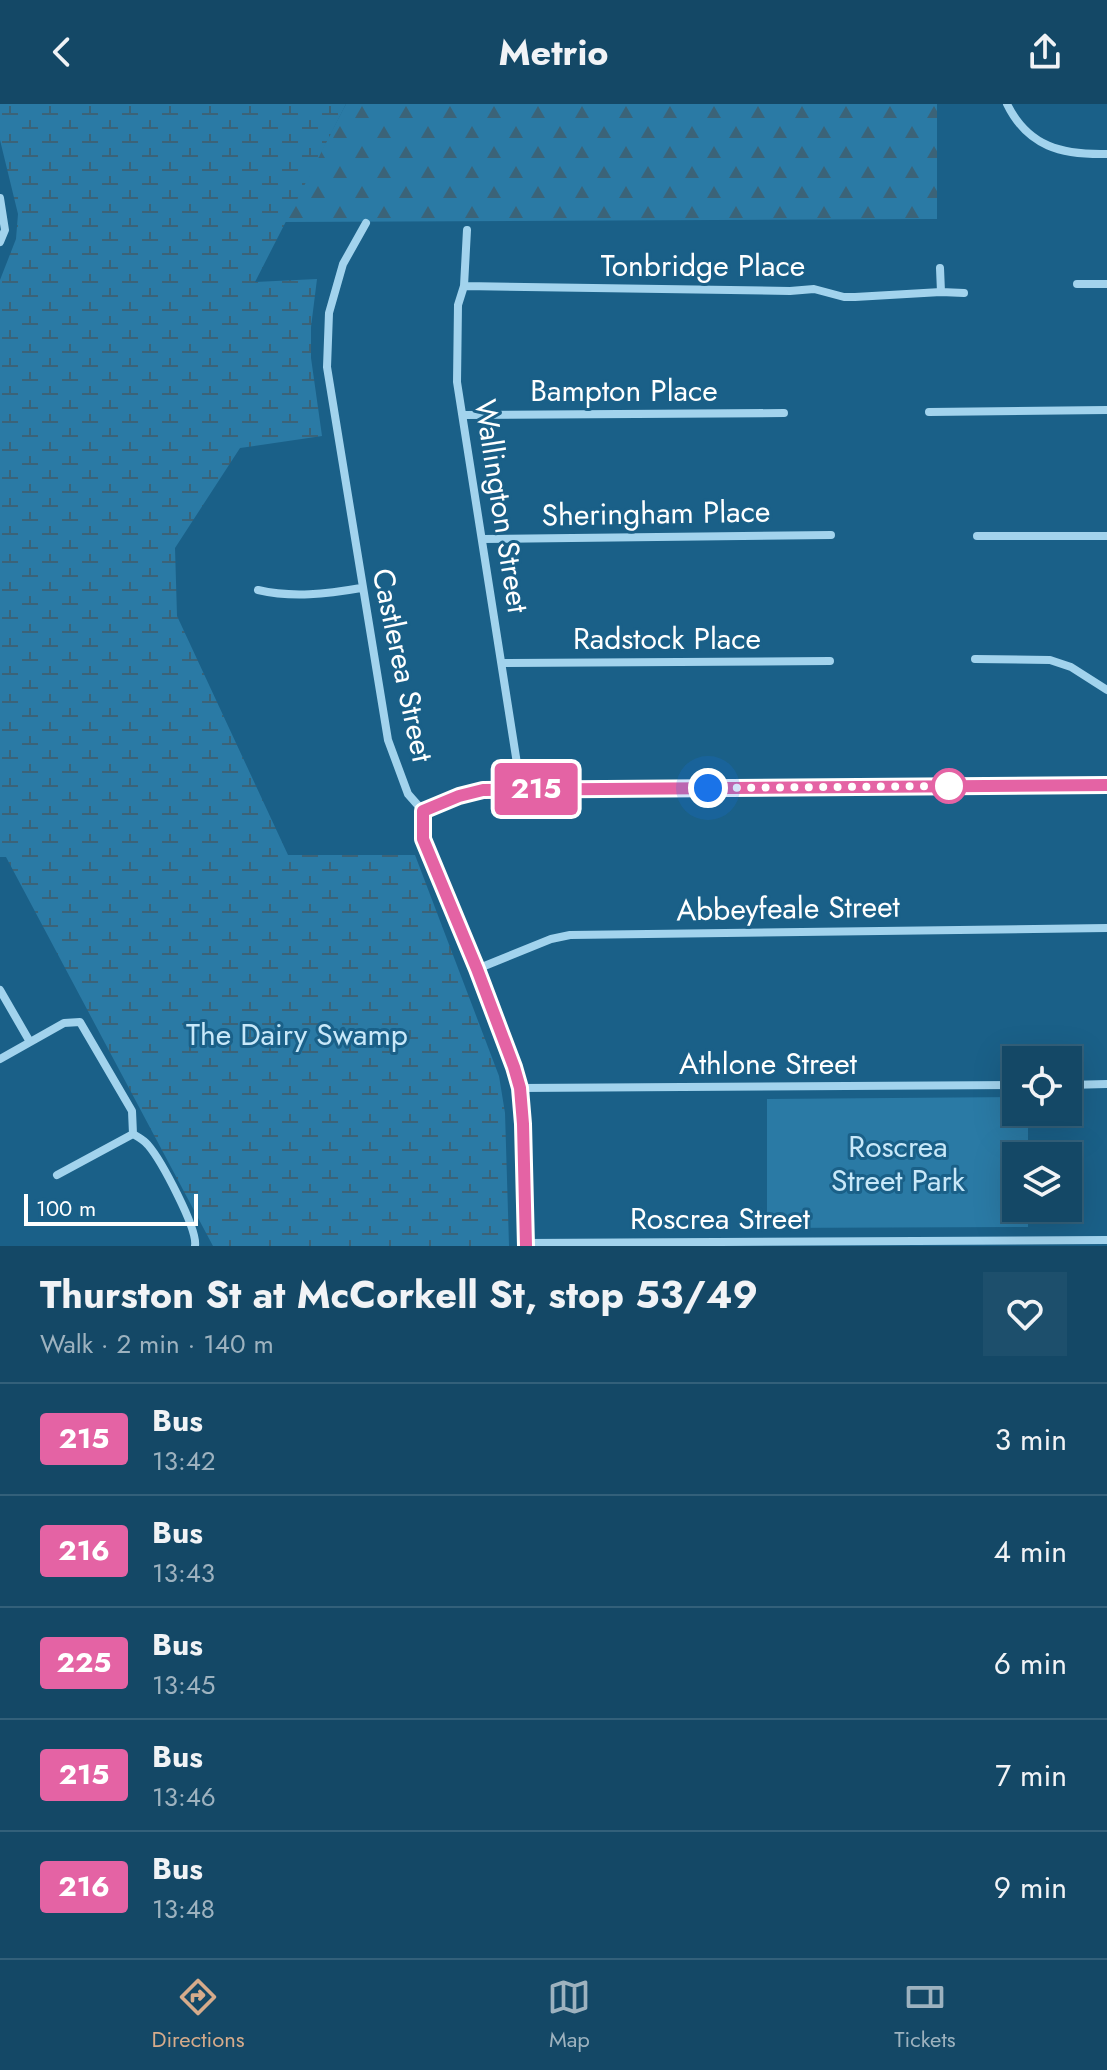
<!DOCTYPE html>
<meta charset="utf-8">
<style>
body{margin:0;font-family:Jost,sans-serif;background:#1d4f6c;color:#f1f3f6;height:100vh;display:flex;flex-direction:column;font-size:30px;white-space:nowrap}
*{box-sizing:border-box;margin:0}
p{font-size:26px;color:#9db2bf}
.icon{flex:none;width:44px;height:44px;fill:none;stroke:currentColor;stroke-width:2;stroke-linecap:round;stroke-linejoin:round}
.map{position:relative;height:1142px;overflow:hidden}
.drawer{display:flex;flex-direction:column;background:#144866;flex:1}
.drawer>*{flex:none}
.badge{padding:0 16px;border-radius:6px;font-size:28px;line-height:52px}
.fabs{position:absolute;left:1002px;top:942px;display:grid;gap:16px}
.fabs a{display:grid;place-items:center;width:80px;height:80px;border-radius:0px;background:#144866;box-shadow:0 8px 32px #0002,0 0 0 2px #33607a;font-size:40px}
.scale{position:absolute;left:24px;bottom:20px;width:174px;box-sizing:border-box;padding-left:8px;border:4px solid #fff;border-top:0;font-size:22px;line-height:28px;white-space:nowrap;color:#fff;-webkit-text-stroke:6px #1a6088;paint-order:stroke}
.you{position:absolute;width:40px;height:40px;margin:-20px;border:6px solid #fff;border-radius:50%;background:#1a73e8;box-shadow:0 0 0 12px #1a73e833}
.map>.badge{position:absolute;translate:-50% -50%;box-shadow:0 0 0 4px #fff}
.round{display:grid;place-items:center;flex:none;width:84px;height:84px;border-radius:0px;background:#1d4f6c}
.summary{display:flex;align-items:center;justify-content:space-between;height:136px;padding:0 40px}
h1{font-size:38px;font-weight:700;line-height:60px}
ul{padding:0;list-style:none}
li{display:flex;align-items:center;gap:24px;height:112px;padding:0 40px;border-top:2px solid #33607a}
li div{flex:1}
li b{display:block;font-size:30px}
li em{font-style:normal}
li .badge{min-width:88px;font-weight:700;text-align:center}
header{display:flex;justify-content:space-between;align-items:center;height:104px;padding:0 40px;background:#144866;font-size:36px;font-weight:700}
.tab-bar{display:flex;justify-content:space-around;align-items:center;height:112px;border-top:2px solid #33607a;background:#144866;font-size:22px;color:#9db2bf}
.tab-bar a{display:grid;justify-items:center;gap:4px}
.tab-bar .selected{color:#d6ab8b}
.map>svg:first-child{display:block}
</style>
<header><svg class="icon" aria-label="back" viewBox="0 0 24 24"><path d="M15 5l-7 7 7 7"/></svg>Metrio<svg class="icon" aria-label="share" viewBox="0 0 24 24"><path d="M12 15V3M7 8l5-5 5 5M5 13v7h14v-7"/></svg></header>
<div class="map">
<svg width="1107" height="1142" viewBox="0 0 1107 1142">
<defs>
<pattern id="forest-firs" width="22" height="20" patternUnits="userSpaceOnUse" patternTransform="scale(2)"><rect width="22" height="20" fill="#2a7aa5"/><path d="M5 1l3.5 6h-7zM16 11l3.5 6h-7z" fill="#3b6378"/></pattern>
<pattern id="wetland-marsh" width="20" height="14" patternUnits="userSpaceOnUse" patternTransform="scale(2)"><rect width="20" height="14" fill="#2a7aa5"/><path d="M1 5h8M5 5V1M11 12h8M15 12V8" fill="none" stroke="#3b6378"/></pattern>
</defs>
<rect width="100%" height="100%" fill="#1a6088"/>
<path fill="url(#forest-firs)" d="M346,0h591v115l-653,3z"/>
<path fill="url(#wetland-marsh)" d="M0,0h346l-91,178 62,-3 -6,48v31l11,78 -82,12 -65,100 2,68 111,239h127l84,221 6,37 4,133h-296l-207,-389h-6v-577l16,-41 2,-25 -18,-74z"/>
<path fill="#2a7aa5" d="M1016,993v15h12v44h-12v52h12v19l-261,1v-129z"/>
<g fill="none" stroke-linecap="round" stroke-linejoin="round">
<path stroke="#a2d3ed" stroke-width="8" d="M1007,0c21,43 55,51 100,50
M0,94l5,32 -5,12
M366,119l-23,41 -14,49 -2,54 61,373 20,54 15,17v28l91,228 9,57 3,122
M467,126l-3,56 -6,19 -1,77 64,407
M940,164l1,24
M1077,180h30
M464,182l326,5 24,-2 30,8h11l86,-5 23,1
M929,308l178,-2
M464,311l320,-2
M977,432h130
M482,435l349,-4
M258,486c34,8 69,4 103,-2
M975,555l75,1 21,7 36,23
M503,559l327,-2
M423,707l36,-15 24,-6 624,-5
M477,865l74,-30 19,-4 537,-7
M0,886l30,52
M0,955l64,-36 16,-1 52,89 1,23c5,3 11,6 15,11 13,15 50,84 47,101
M1068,981l39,-1
M520,984l496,-3
M57,1071l76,-41
M525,1139l582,-3"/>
</g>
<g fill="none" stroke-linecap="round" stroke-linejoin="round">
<defs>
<path id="line" d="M526,1142l-3,-122 -3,-36 -6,-21 -37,-98 -54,-130v-28l36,-15 24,-6 624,-5"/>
</defs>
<use href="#line" stroke="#fff" stroke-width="18"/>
<use href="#line" stroke="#e463a4" stroke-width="12"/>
<path stroke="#fff" stroke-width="8" stroke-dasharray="0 14.4" d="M708,684l245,-2h-4"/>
</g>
<circle fill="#fff" stroke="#e463a4" stroke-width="4" cx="949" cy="682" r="16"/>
<g text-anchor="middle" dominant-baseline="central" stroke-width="6" stroke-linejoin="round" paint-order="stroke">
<g font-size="30" fill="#fff" stroke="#1a6088">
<text x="703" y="161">Tonbridge Place</text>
<text x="624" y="286">Bampton Place</text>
<text transform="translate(502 402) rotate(81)">Wallington Street</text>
<text transform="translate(656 409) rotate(-1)">Sheringham Place</text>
<text x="667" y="534">Radstock Place</text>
<text transform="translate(403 561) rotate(78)">Castlerea Street</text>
<text transform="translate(788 804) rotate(-1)">Abbeyfeale Street</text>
<text x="768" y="959">Athlone Street</text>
<text x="720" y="1114">Roscrea Street</text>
</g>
<g font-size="30" fill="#c8e8f9" stroke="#1a6088">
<text x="297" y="930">The Dairy Swamp</text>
<text x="898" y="1042">Roscrea<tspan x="898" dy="34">Street Park</tspan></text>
</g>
</g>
</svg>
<div class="fabs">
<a><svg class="icon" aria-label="locate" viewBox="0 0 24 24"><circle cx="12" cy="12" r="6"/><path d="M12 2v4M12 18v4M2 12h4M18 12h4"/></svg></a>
<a><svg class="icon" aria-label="layers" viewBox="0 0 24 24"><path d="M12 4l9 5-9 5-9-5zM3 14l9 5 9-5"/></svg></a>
</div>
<div class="scale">100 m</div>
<div class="you" style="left:708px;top:684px"></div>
<b class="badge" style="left:536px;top:685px;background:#e463a4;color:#fff">215</b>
</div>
<section class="drawer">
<div class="summary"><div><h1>Thurston St at McCorkell St, stop 53/49</h1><p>Walk · 2 min · 140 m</p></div><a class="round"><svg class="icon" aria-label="heart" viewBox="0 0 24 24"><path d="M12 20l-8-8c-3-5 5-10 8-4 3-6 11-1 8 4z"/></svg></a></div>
<ul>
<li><span class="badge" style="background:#e463a4;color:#fff">215</span><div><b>Bus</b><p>13:42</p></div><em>3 min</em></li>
<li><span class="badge" style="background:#e463a4;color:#fff">216</span><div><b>Bus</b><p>13:43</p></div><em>4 min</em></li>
<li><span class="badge" style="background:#e463a4;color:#fff">225</span><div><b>Bus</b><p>13:45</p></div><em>6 min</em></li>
<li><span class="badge" style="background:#e463a4;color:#fff">215</span><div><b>Bus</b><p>13:46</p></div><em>7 min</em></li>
<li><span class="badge" style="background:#e463a4;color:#fff">216</span><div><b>Bus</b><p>13:48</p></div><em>9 min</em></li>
</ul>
</section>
<nav class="tab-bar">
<a class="selected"><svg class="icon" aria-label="directions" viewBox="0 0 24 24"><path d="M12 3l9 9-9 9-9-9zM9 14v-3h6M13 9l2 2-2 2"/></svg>Directions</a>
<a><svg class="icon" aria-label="map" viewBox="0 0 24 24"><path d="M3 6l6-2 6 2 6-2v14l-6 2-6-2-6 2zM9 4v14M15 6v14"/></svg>Map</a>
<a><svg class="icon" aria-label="tickets" viewBox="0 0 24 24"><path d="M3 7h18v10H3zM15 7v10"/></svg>Tickets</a>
</nav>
